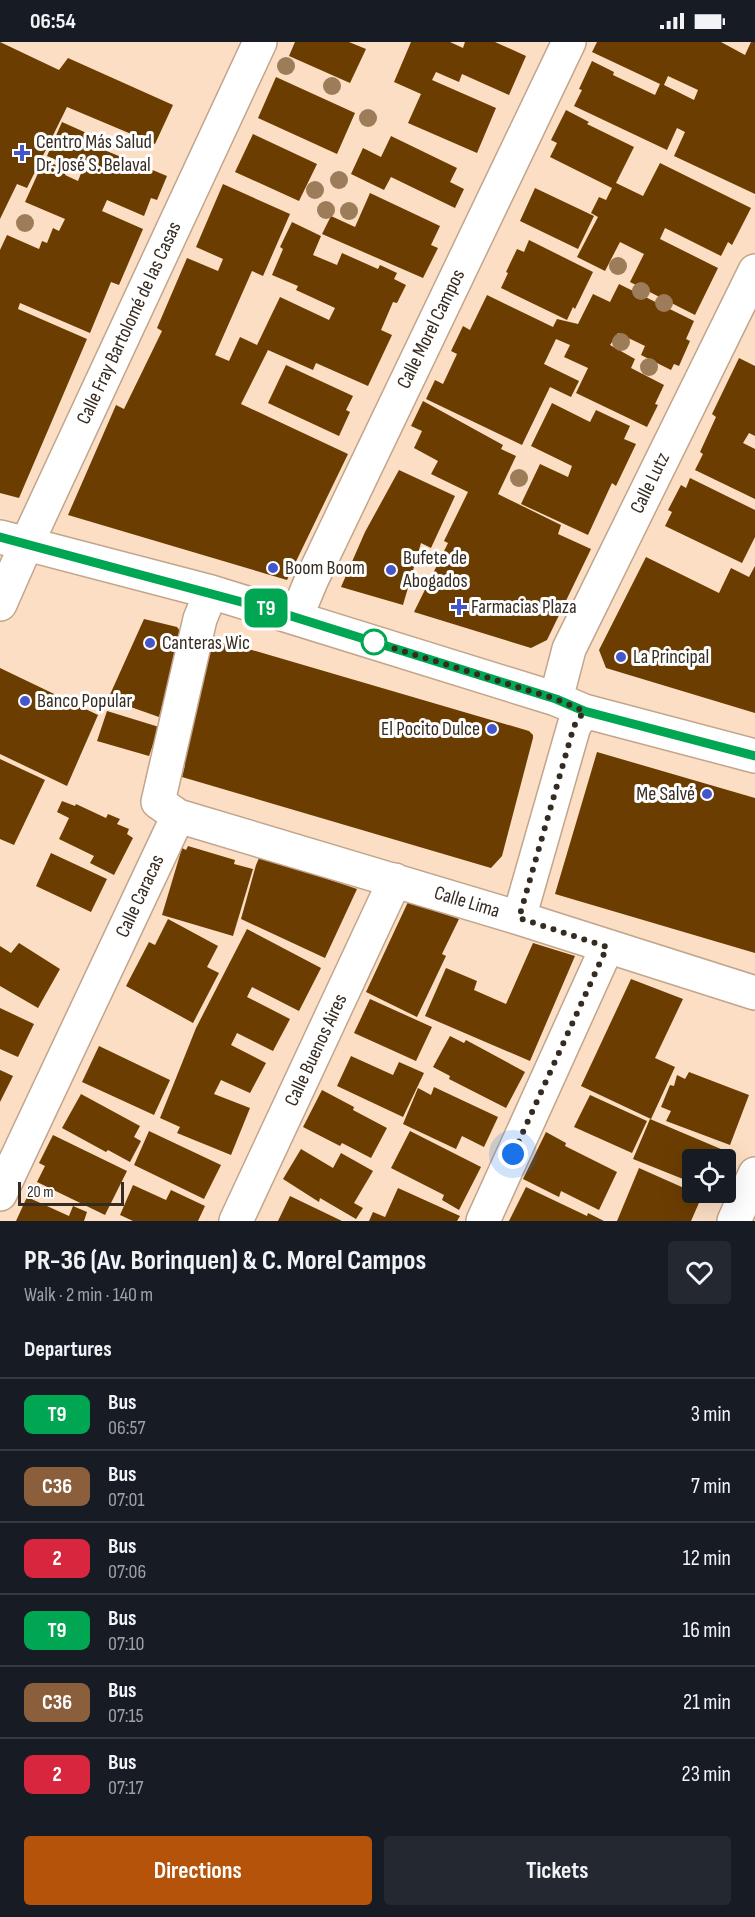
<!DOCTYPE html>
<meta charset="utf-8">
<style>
body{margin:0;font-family:"Sofia Sans Condensed",sans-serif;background:#242831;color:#f1f3f6;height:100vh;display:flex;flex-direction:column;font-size:22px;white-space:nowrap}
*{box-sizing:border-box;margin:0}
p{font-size:20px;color:#9ea1a6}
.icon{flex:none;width:33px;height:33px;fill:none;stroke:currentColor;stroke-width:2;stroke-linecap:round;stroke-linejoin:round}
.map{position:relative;height:1179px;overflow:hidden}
.sheet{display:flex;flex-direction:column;background:#171b24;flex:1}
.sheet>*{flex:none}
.badge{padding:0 12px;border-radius:9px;font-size:21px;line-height:39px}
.fabs{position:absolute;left:682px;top:1107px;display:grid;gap:12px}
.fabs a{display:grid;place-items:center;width:54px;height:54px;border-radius:6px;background:#171b24;box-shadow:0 6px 24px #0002;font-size:30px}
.scale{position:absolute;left:18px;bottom:15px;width:106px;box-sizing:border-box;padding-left:6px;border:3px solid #362b21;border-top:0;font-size:16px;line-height:21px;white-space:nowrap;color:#362b21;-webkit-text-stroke:4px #fff;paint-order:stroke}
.you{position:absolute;width:30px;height:30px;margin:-15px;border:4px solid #fff;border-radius:50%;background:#1a73e8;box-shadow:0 0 0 9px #1a73e833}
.map>.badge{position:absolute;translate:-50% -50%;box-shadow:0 0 0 3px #fff}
h2{padding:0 24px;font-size:22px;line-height:54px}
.round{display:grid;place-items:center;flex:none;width:63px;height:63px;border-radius:6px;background:#242831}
.headline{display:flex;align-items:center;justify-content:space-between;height:102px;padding:0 24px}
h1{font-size:28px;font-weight:700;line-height:45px}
.primary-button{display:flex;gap:12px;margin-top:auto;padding:12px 24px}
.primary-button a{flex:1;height:69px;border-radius:6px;background:#b45309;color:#fff;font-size:24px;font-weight:700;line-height:69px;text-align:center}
.primary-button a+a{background:#242831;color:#f1f3f6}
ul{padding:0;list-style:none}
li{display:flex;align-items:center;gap:18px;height:72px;padding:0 24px;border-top:2px solid #363941}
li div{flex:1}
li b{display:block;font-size:22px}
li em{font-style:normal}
li .badge{min-width:66px;font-weight:700;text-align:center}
.status{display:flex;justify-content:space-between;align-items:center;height:42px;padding:0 30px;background:#171b24;direction:ltr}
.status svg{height:16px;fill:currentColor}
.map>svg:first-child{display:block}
</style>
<div class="status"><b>06:54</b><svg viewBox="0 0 49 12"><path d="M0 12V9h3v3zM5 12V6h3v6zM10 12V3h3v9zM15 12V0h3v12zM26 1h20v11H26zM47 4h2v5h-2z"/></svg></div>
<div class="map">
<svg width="755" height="1179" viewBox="0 0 755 1179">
<rect width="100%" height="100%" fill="#fbdec3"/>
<path fill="#6b3d00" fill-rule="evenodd" d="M0,0l59,28 9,-12 105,47 -18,39 -88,-37 -40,81 -10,-4 -17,35z
M295,0h54l17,7 -16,34 -61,-27z
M411,0h39l13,6 2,-6h30l31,14 -17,39 -47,-21 -3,8 -23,-10 -4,8 64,28 -19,45 -69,-30 13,-29 -27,-12z
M597,0h124l24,13 6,-13h4v152l-81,-38 11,-24 -8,-4 -10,22 -93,-44 8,-16 -3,-1 13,-28 22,11 -1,3 42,20 5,-11 -68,-32zM668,34l30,14 -4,10 -30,-15z
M276,35l79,36 -18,41 -79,-36z
M566,68l23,12 -2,2 47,23 -18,36 27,13 17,-33 91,45 -19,37 -4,-3 -7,14 -56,-28 -5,11 58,29 -23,47 -65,-33 14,-28 -24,-12 -15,29 -28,-14 21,-40 -7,-4 8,-16 7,3 6,-12 -62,-31 7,-14 -6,-3z
M62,80l38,17 -3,8 70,29 -10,24 -6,-2 -7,18 -37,-16 -5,11 41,18 -24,56 -8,-3 -21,51 -70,-30 -2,6 69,30 -68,159 -19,-5v-243l7,-15 32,14 3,-8 5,2 6,-15 6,3 6,-12 -40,-17 19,-42 12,5 -1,2 12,5 -2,3 13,6 4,-10 -35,-15z
M253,92l64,30 -18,37 -64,-29z
M391,94l66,32 -7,14 14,7 -9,19 -64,-31 -7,13 -33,-16 12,-26 18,9z
M223,142l67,30 -27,62 -11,-5 -37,84 14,6 11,-24 17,8 23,-48 49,23 6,-12 -39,-18 2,-4 -26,-11 11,-26 -3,-2 12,-25 29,14 -8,19 24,10 5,-12 36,16 2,-4 17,8 -3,6 12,6 -9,18 -4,-1 -12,28 11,5 -24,51 -52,-23 -3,7 -45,-20 -27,54 107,50 -61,126 -219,-65 48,-110 8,4 38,-78 -5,-3 30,-70 31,13 5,-12 -27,-12z
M535,146l59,28 -16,33 -58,-28z
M370,151l70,33 -9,19 7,3 -15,30 -101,-44 9,-18 24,11z
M529,198l64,32 -18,37 -2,-2 -6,13 -66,-32 7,-15 -2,-1 11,-23 7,3z
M619,242l75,37 -8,18 4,2 -11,25 -5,-2 -3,6 -30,-15 4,-9 -27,-13 -8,12 25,14 -4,9 33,17 -9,19 3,1 -11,22 -71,-34 12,-25 -24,-11 6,-12 -14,-6 -12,25 35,17 -8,16 -21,-10 -28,58 -96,-46 9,-19 8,4 14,-30 -6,-3 12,-25 7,4 17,-35 66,32 4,-8 21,5 15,-30 17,8z
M739,316l16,8v70l-6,-3 -6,10 12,6v50l-60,-29 8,-16 -3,-2 16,-35 -4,-3z
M286,323l67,31 -7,14 4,2 -11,24 -71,-33z
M423,359l80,44 -2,4 15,7 -18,38 63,31 -3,9 33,15 -44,91 -16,8 -117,-36 34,-69 -4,-2 24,-49 -37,-18 7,-13 -24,-13 8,-17 -11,-5z
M552,361l38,19 6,-12 34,16 -6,13 12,5 -20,42 -4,-3 -24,52 -67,-31 19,-40 28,13 4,-11 -41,-20z
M399,428l56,26 -24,52 -10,-5 -18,62 -62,-18 24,-55z
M690,436l65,32v27l-13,26 -77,-37 7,-14 -4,-2 13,-25 5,3z
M646,515l73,36 12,-25 18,9 6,-11v147l-149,-45 -7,-18z
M144,577l33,8 6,8 -24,82 -51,-18z
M211,596l318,93 4,4v3l-31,118 -11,12 -309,-91 3,-12 -11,-3z
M0,626l98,47 -31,71 -67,-32z
M107,669l52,16 -10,29 -52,-15z
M597,710l158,46v155l-200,-59z
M0,717l45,21 -31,65 -14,-6z
M62,759l13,5 1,-2 30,14 2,-4 12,5 -3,5 12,5 -2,5 6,4 -19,37 -24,-12 4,-7 -35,-17 10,-21 -12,-6z
M188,804l47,14 -1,4 19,5 -20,67 -71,-21 20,-67 4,2z
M51,811l56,26 -16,33 -55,-26z
M260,814l97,33 -32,69 -84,-39 15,-54z
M408,860l51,17 -17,35 4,2 -29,61 -51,-25z
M168,877l50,27 -11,21 12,6 -26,50 -67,-37 23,-44 6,3z
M247,887l74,39 -22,43 -47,-24 -5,10 43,22 -17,32 -36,-18 -6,12 35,18 -16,30 -29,-13 -7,14 36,14 -19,47 -54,-22 3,-6 -20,-9 36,-90z
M19,901l41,26 -22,39 -38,-22v-40l11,7z
M533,901l42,13 -45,105 -105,-45 21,-48 31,13 -3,9 32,14z
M631,937l52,20 -28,59 20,9 -24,52 -70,-33z
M370,957l62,28 -16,34 -62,-28z
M0,966l34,16 -16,33 -18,-8z
M450,994l14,7 2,-3 59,32 -19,36 -57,-29 1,-3 -17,-9z
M99,1004l71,34 -16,35 -72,-33z
M351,1014l42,19 6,-13 25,11 -21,44 -66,-31z
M0,1028l13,6 -13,26z
M689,1030l60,23 -19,50 -64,-24 5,-10 -10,-4 9,-22 4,1 3,-11 8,4z
M434,1045l64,30 -14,30 -22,-11 -6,13 -53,-25 15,-36 13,7z
M322,1048l32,17 -1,3 34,18 -16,30 -29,-15 -2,3 -37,-19z
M81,1052l59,32 -6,11 7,4 -11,21 -22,-12 -2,2 -44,-24z
M590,1053l57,26 -15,32 -58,-26z
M650,1077l78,33 -3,8h-32v23l-60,-24z
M149,1089l72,34 -17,34 -70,-34z
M410,1089l71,36 -22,43 -17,-10 2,-5 -53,-27z
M546,1090l20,11 -1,3 52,26 -18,38 -38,-19 -2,6 -36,-18z
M53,1093l74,36 -22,44 -68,-33 8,-16 -6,-3z
M301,1107l32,19 8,-15 32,18 -19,32 9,5 -7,11 -36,-21 -1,4 -36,-23z
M639,1126l63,28 -11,25h-74z
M133,1143l33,15 5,-10 34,16 -7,15h-65l-13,-6z
M526,1145l61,29 1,-3 16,8h-95z
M398,1146l62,28 -3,5h-88l4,-9 12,5z
M290,1154l52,25h-64z
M27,1155l42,19 4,-10 14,6 -3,9h-68z"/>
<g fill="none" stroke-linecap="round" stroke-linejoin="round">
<defs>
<path id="minor" d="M0,495l211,55 345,107 28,12 171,45
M211,550l-11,27 -42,183 20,14 341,102 236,75
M0,562l26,-59 234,-503
M296,575l15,-36 258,-539
M556,657l13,-50 186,-378
M519,876l55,-192 10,-15
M0,1152l178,-378
M236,1179l159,-341
M483,1179l124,-274
M734,1179l21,-47"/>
</defs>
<use href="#minor" stroke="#c1a58c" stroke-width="36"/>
<use href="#minor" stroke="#fff" stroke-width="33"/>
</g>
<g fill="#9c7c59">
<circle cx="286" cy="24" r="9"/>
<circle cx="332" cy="44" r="9"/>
<circle cx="368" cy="76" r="9"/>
<circle cx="339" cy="138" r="9"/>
<circle cx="315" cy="148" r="9"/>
<circle cx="326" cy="168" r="9"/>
<circle cx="349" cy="169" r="9"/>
<circle cx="25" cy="181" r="9"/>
<circle cx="618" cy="224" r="9"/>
<circle cx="641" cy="249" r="9"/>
<circle cx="664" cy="261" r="9"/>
<circle cx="621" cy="300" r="9"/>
<circle cx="649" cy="325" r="9"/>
<circle cx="519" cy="436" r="9"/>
</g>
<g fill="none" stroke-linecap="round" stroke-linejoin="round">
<defs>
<path id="line" d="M0,495l275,74 281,88 28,12 171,45"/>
</defs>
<use href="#line" stroke="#fff" stroke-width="14"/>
<use href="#line" stroke="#00a651" stroke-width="9"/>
<path stroke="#362b21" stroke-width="6" stroke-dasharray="0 10.8" d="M374,600l182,57 28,12 -10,15 -55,192 88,29 -94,207"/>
</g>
<g fill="#4357ca" stroke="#fff" stroke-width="2">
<path d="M19 102h6v6h6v6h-6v6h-6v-6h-6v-6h6z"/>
<circle cx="273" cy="526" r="6"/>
<circle cx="391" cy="528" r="6"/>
<path d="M456 556h6v6h6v6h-6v6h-6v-6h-6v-6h6z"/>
<circle cx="150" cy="601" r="6"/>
<circle cx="621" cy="615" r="6"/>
<circle cx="25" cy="659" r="6"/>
<circle cx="492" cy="687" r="6"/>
<circle cx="707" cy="752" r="6"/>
</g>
<circle fill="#fff" stroke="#00a651" stroke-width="3" cx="374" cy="600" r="12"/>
<g text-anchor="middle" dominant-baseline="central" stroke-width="6" stroke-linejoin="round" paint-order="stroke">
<g font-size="20" fill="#362b21" stroke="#fff" text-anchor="start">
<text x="36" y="100">Centro Más Salud<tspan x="36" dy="23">Dr. José S. Belaval</tspan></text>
<text x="403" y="516">Bufete de<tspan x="403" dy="23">Abogados</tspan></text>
<text x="285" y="526">Boom Boom</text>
<text x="471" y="565">Farmacias Plaza</text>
<text x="162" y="601">Canteras Wic</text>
<text x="633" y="615">La Principal</text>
<text x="37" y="659">Banco Popular</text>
<text x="480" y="687" text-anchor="end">El Pocito Dulce</text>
<text x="695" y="752" text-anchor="end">Me Salvé</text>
</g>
<g font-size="20" fill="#362b21" stroke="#fff">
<text transform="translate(129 281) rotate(-65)">Calle Fray Bartolomé de las Casas</text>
<text transform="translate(431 287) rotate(-64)">Calle Morel Campos</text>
<text transform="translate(650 441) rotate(-64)">Calle Lutz</text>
<text transform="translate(140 854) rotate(-65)">Calle Caracas</text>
<text transform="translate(467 860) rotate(17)">Calle Lima</text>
<text transform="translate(316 1008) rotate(-65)">Calle Buenos Aires</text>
</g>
</g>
</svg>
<div class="fabs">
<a><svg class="icon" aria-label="locate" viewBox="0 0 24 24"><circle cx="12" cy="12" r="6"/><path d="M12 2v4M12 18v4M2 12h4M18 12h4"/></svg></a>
</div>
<div class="scale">20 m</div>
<div class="you" style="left:513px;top:1112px"></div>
<b class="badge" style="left:266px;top:566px;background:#00a651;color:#fff">T9</b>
</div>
<section class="sheet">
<div class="headline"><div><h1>PR-36 (Av. Borinquen) &amp; C. Morel Campos</h1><p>Walk · 2 min · 140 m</p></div><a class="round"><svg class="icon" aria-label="heart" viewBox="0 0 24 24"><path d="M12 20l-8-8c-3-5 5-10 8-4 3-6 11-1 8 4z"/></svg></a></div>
<h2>Departures</h2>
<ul>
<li><span class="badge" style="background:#00a651;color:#fff">T9</span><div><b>Bus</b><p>06:57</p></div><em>3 min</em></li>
<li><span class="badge" style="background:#8b5e3c;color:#fff">C36</span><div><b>Bus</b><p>07:01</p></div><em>7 min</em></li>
<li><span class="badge" style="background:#d7263d;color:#fff">2</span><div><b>Bus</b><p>07:06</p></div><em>12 min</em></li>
<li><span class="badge" style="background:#00a651;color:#fff">T9</span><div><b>Bus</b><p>07:10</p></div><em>16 min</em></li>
<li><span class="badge" style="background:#8b5e3c;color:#fff">C36</span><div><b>Bus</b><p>07:15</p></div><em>21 min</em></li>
<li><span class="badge" style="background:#d7263d;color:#fff">2</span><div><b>Bus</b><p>07:17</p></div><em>23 min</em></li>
</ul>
<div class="primary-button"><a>Directions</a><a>Tickets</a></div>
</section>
